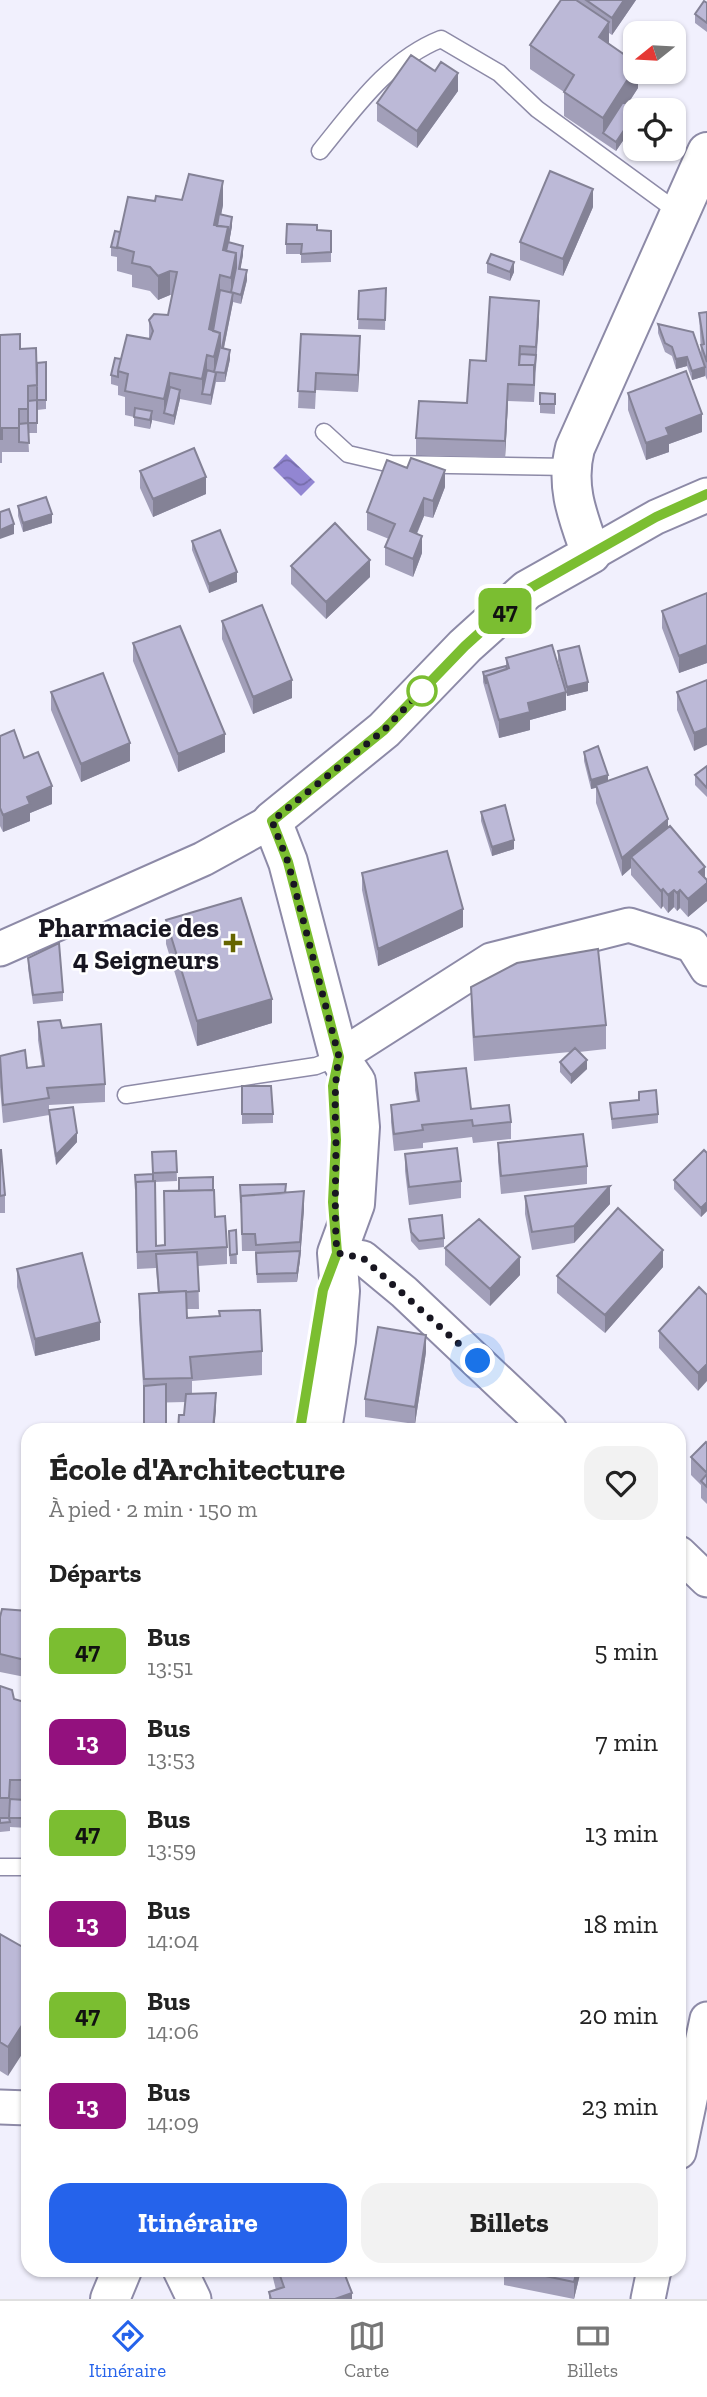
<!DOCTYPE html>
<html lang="fr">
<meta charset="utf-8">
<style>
body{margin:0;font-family:"Zilla Slab",serif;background:#f2f2f2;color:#222;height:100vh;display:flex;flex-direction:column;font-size:26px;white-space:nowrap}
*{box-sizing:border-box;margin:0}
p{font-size:23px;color:#767676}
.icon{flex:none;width:38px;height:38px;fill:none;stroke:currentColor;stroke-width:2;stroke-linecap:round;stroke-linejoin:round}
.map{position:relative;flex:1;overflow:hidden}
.side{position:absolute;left:21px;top:1423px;width:665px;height:854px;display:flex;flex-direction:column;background:#fff;border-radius:21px;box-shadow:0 2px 5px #0004}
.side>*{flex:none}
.badge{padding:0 14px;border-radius:10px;font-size:24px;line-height:46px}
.needle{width:46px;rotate:252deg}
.buttons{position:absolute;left:623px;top:21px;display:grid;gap:14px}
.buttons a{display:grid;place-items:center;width:63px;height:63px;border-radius:14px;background:#fff;box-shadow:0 2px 5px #0004;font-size:35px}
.you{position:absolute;width:35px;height:35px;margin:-18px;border:5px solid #fff;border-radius:50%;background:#1a73e8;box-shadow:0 0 0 10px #1a73e833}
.map>.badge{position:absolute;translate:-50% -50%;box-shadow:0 0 0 4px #fff}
h2{padding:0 28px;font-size:26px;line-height:63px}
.round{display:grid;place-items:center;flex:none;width:74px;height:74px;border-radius:21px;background:#f2f2f2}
.summary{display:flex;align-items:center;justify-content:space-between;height:119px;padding:0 28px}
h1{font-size:33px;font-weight:800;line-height:52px}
.primary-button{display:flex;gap:14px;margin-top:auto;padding:14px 28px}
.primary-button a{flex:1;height:80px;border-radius:21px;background:#2563eb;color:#fff;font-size:28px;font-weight:800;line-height:80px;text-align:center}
.primary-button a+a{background:#f2f2f2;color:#222}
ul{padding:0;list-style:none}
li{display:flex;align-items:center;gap:21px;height:91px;padding:0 28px}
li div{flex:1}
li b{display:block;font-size:26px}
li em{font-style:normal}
li .badge{min-width:77px;font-weight:700;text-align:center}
.dock{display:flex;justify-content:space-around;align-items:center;height:98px;border-top:2px solid #e0e0e0;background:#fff;font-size:19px;color:#767676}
.dock a{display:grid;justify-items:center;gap:4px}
.dock .selected{color:#2563eb}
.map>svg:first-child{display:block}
</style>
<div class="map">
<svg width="707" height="2299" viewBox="0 0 707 2299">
<defs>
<pattern id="water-waves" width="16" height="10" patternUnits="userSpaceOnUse" patternTransform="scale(1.75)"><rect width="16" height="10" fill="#9286d2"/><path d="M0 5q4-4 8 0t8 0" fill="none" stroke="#766daa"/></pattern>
</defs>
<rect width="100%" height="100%" fill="#f1f0fd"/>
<path fill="url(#water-waves)" d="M286,454l29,28 -14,14 -28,-28z"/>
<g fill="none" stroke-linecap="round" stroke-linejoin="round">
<defs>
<path id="service" d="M320,151c35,-43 68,-91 121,-112l58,34 38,36 141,103
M324,432l24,22 43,10 179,3
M126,1095l190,-29 23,-9
M0,1867h28"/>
<path id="minor" d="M591,554l65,-37 51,-22
M0,949l203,-90 69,-38
M339,1057l152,-97 138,-35 63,20 15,24
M337,1253l26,5 41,34 146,138
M679,1553l28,27
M0,2107l28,1
M679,2152l28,-133
M180,2270l14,29
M648,2299l6,-29"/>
<path id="tertiary" d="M322,1430l14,-89 4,-50 -3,-38 18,-49 5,-77 -4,-45 -17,-25 -51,-195 -16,-41 112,-91 81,-84 62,-56 64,-36c-13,-37 -26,-67 -16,-106l132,-296
M110,2299l12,-29"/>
</defs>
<use href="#service" stroke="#8d8aa7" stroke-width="19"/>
<use href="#minor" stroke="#8d8aa7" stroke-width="37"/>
<use href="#tertiary" stroke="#8d8aa7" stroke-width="42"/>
<use href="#service" stroke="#fff" stroke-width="16"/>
<use href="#minor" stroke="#fff" stroke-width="33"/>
<use href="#tertiary" stroke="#fff" stroke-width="38"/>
</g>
<path fill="#a29fb9" d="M561,0h75l-24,35 -3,-2v11l29,28v16l-11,17 8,5v13l-19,28 -52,-35v-24l-34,-23v-24z
M707,3v29l-12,-9v-9z
M458,91l-41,57 -40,-27v-18z
M155,201l68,4 -2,10 11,11 -3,17 14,12 -3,14 7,11 -6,24 -8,-2 -9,46 6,11 -5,23h-9l-5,23 -31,-6 -6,26 -22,-5 -2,9 -16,-3v-9l-9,-2v-18l-7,-2v-9l-7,-2v-9l10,-16 28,-21v-18l19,-5 4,-20h-2l-12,5 -8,-9 -18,-4v-12l-15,-4v-14l-6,-1v-9l9,-15z
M593,207l-30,69 -43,-16v-18z
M317,230l14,1v31l-30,1v-9h-15v-10z
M487,263l27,9 -4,9 -23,-8z
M386,288l-1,42 -27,-1 1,-38z
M707,312v68l-2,-5v1l-13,4 -5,-14 -11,3 -4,-13 -7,-4 -7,-19v-9l43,30 -2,-41z
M539,319l-5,83 -26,-1 -3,57 -89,-3v-17l51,-35 19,-42z
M301,334l59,20 -2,38 -42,-2 -1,19 -17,-1z
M0,335l20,14 17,14 9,-1v47l-9,1v23h-9l1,19h-27v11h-2z
M628,393l74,39 -33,12v8l-23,8 -18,-50z
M540,404h15v10l-15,-1z
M140,471l66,23 -53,23 -13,-29z
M445,487l-12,31 -9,-2 -7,18 5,19 -9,24 -28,-12v-18l4,-8 -22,-9v-18z
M18,506l34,17 -29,9 -5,-16z
M192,541l45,41 -28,11 -17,-43z
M291,566l79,11 -44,42 -35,-35z
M707,593v70l-28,10 -17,-45v-17z
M222,621l70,77 -39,16 -31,-75z
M133,643l92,109 -47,20 -45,-111z
M558,651l30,40 -21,5 -9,-35z
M506,658l60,52 -36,10v10l-31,8 -16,-56v-10l23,-6z
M707,680l-13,71 -17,-41v-18z
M51,692l79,69 -49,21 -30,-72z
M0,736l24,22 28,46 -22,9v8l-27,11 -3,-6z
M584,752l24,29 60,47 39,52v21l-19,16 -8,-9 -3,3 -3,-4 -6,6 -5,-7 -2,3 -30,-34v-7l-9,8 -26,-73v-15l-5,1 -7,-28z
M707,766v31l-12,-12v-10z
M481,812l33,37 -22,7 -11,-35z
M362,873l101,54 -85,39 -16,-76z
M166,920l106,103 -75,23 -31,-102z
M28,958l35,34v9l-30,3 -5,-36z
M471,987l135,38v24l-27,3 8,17 -16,15 -11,-12v-10l10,-10 -96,9 -3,-50z
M38,1022l24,6 43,56v18l-56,3v10l-46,8 -3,-36v-31l27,12 15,-2 -4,-26z
M415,1073l56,36 40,13v17l-38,4 -1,-6 -49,6v5l-29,3 -3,-29v-17l26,-4 -2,-11z
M242,1086l31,28v9l-31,1z
M639,1092l19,22v9l-46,6 -2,-26 29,-3z
M49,1110l28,32 -21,23 -7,-45z
M498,1143l89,23v18l-86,10 -3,-33z
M0,1150l5,45v18h-5z
M176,1151l1,30 -22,1 1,64 9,-1 48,-55 2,27 12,30v17l-29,2 1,43h-13l1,9 75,33v24l-70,6v13l24,17 -32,4 1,-13 -41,1 -5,-85v-24l19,-1 -2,-25 -19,1 -2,-94 18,6 -1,-29z
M707,1153v58l-6,6 -27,-28v-9z
M405,1154l56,27v17l-52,7 -4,-34z
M240,1185l45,8 19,16 -4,51 -3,22 -40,1 -2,-32h-13z
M525,1196l85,8 -36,39 -42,7 -7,-36z
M409,1219l35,19v9l-25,3 -8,-9z
M236,1230l1,34h-7l-1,-24z
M445,1248l75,27 -30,31 -45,-41z
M663,1267l-58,66 -48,-40v-17z
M17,1269l83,71 -65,16 -18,-69z
M707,1295l-9,96 -39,-43v-17z
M426,1352l-11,72 -50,-7v-18z
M707,1443v61l-6,-6v-13l-10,-10v-18z
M28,1611v63h-2l-1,3 -25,-5v-55z
M0,1686l14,13 14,4v125l-18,-1v4l-10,1z
M0,1934l28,16 -20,126 -8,-5z
M273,2270h70l9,29h-83v-7l7,-2 -3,-12z
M504,2270h77l-7,29 -70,-14z"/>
<path fill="#848296" d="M624,0h12l-24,35v-17z
M609,22v24l-10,-9z
M635,68v4h3v16l-31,48 -4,-3v-15z
M458,73v18l-41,57v-17z
M635,114v9l-19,28v-9z
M223,181v24l-7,35 -2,-15z
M593,189v18l-30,69v-17z
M232,217v9l-7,39 -2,-15 5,-23z
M243,246v9l-4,23v-9z
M236,253v24l-5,25v-24z
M514,262v10l-4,9v-9z
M247,270v10l-6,24v-9z
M170,271v24l-12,5v-24z
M220,275v24l-11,54v-24z
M233,293v9l-11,55v-9z
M539,301v18l-5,64v-10z
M220,333v24l-9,48v-10l3,-16v-22z
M360,336v18l-2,38v-17z
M230,350v9l-5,23v-9z
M207,355v25l-5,14v9v-24z
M687,357v9l-11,3v-10z
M705,367v9l-13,4v-9z
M170,373v24l-6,16v-14z
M508,384v17l-3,57v-17z
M180,390v9l-6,26v-9z
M152,411v10l-2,8v-9z
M702,414v18l-33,12v8l-23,8v-17l20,-15z
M445,470v17l-12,31v-17z
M206,477v17l-53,23v-18z
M424,498v18l-14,33v-18z
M52,514v9l-29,9v-9z
M14,524v10l-14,5v-9z
M422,536v17l-9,24v-18z
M370,560v17l-44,42v-17z
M237,572v10l-28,11v-9z
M707,645v18l-28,10v-17z
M292,680v18l-39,16v-17z
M588,682v9l-21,5v-9z
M566,692v18l-36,10v10l-31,8v-18l29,-17z
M707,728v17l-13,6v-18z
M225,734v18l-47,20v-18z
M130,743v18l-49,21v-18z
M608,775v9l-17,5v-9z
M52,786v18l-22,9v8l-27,11v-17l24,-18z
M668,819v18l-37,20v11l-9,8v-18z
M514,840v9l-22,7v-9z
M705,867v17l-6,-12z
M707,883v18l-19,16v-18z
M663,889v17l-2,3v-18z
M674,890v17l-6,6v-18z
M680,890v18l-3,3v-18z
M463,909v18l-85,39v-17z
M272,999v24l-75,23v-25z
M587,1060v9l-16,15v-9z
M77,1133v9l-21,23v-10z
M610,1186v18l-36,39v-17z
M304,1191v18l-4,51v-18z
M707,1202v9l-6,6v-9z
M663,1250v17l-58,66v-18z
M300,1251v9l-3,22v-9z
M520,1257v18l-30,31v-17z
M100,1322v18l-65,16v-17z
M426,1335v17l-11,72v-17z
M707,1364v17l-9,10v-18z
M216,1393v18l-2,19h-1z
M681,1666v24l-2,9v-24z
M28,2016v29l-20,31v-29z
M577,2270h4l-7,29v-17z
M352,2293v6h-17z"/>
<path fill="#bcb9d7" stroke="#848296" stroke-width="2" d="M561,0h15l33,22 -10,15 36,25v6l-32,50 -39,-26 10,-17 -44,-30z
M586,0h38l-12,18z
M704,1l3,2v20l-12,-9z
M411,55l24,16 6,-9 17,11 -41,58 -40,-28z
M623,102l13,8h-1v4l-19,28 -13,-9z
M550,171l43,18 -30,70 -43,-17z
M189,174l34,7 -9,44 14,2 -5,23 13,3 -5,25 -11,-3 -11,54 11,4 -6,24 -7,-2 -5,24 -32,-6 -6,26 -39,-8 3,-17 -10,-3 9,-36 23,4 3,-8 -4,-11 5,-6 14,1 9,-43 -7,-1 -12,5 -8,-9 -18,-4 2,-11 -17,-5 11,-50 27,4 1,-5 26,4z
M219,214l13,3 -4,25v-15l-11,-1z
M287,224l30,1v5l14,1v21l-30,2 1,-10h-16z
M115,231l5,1 -3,16 -6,-1z
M228,242l15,4 -4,23 8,1 -6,25 -10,-3 5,-24v-15l-10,-2z
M491,254l23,8 -4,10 -23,-9z
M386,288l-1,32 -27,-1 1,-28z
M220,290l13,3 -11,55 8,2 -5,23 -9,-1 -5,23 -9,-1 5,-24 7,2 6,-25v-14l-7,-2z
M490,297l49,4 -3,46 -16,-1 -1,19h15v20l-26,-1 -3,57 -89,-3 3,-37 48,2 3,-43 16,1z
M707,312v50l-6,-17 3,-1 -5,-31z
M658,324l35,8 12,35 -13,4 -5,-14 -11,2 -4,-12 -7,-4z
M20,334v15l16,-1 1,37 -9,1v23h-9v19h-17v11h-2v-104z
M301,334l59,2 -2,39 -42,-2 -1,19 -17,-1z
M520,354l16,1 -2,18v-8h-15z
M115,358l6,1 -3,12v6l-7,-2z
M46,362v38h-9v-37z
M686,371l16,43 -36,14 3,7 -23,8 -18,-50z
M170,387l10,3 -6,26 -10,-3z
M540,393l15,1v10h-15z
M37,400v23h-9l1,20 -10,-1v-18l9,-1v-22z
M135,408l17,3 -2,9 -16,-3z
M194,448l12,29 -53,22 -13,-28z
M411,458l34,12 -12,31 -9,-3 -14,33 12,5 -9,23 -28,-12 10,-23 -28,-12 20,-52 20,8z
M46,497l6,17 -29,9 -5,-17z
M9,509l5,15 -14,6v-18z
M335,523l35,37 -44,42 -35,-36z
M220,530l17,42 -28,12 -17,-43z
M707,593v52l-28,11 -17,-45z
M262,605l30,75 -39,17 -31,-76z
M180,626l45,108 -47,20 -45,-111z
M552,645l14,47 -38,11 2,9 -31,8 -13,-44 23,-8 -3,-10z
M579,646l9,36 -21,5 -9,-36z
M506,666l1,3 -21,7v8l-3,-12z
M103,673l27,70 -49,21 -30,-72z
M707,680v48l-13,5 -17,-41z
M14,730l10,28 14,-6 14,34 -25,11 3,7 -27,11 -3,-7v-72z
M598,746l10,29 -17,5 -7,-28z
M707,766v22l-12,-13z
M647,767l21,52 -46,39 -26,-73z
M505,805l9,35 -22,7 -11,-35z
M670,826l35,41 -6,5 8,8v3l-19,16 -8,-9 -3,3 -3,-3 -6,5 -5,-6 -2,2 -30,-34z
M447,851l16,58 -85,40 -16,-76z
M241,898l31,101 -75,22 -31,-101z
M59,943l4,49 -30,3 -5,-37z
M598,949l8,76 -132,12 -3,-50 46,-24z
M60,1020l2,8 39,-4 4,60 -58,4 2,10 -46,7 -3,-49 25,-6 2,18 17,-2 -6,-44z
M575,1048l12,12 -16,15 -11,-13z
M466,1068l5,41 38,-4 2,17 -38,4 -1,-6 -50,5 1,5 -29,4 -3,-29 28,-4 -4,-28z
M242,1086h29l2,28h-31z
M656,1090l2,24 -46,5 -2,-16 29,-3v-8z
M73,1107l4,26 -21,22 -7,-45z
M583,1134l4,32 -86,10 -3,-33z
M457,1148l4,33 -52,6 -4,-33z
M0,1150h1l4,45 -5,1z
M704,1150l3,3v49l-6,6 -27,-28z
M176,1151l1,21 -24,1 -1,-21z
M153,1174v7l-17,1v8l-1,-15z
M213,1177v13l-34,1v-13z
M155,1181l1,65 9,-1 -1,-54 50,-1 1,27 10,-1 2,31 -90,5 -1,-70z
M286,1184l-1,9 -44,3v7l-1,-18z
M610,1186l-36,40 -42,6 -7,-36z
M304,1191l-4,51 -44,3 -1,-11h-13l-1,-38z
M618,1208l45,42 -58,65 -48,-39z
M442,1215l2,23 -25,3 -8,-9 -2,-13z
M479,1219l41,38 -30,32 -45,-41z
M236,1230l1,24 -7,1 -1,-24z
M300,1251l-3,22 -40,1 -1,-21z
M197,1252l2,39 -13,1v-1l-27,1 -3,-38z
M82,1253l18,69 -65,17 -18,-70z
M699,1287l8,8v69l-9,9 -39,-42z
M186,1291l1,27 33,-2 -1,-5 41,-1 2,41 -72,6 2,21 -48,1 -5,-85z
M378,1327l48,8 -11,72 -50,-8z
M166,1384v46h-22v-44z
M216,1393l-3,37h-35l1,-15h5l2,-21z
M706,1442l1,1v30l-16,-16z
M707,1474v13l-6,-6z
M2,1609l26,2v46l-2,-1 -1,4 -25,-6v-37z
M0,1686l12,4 2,9 14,4v96h-4l1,-19h-15l-1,18h-9z
M10,1799l14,1v18h-15l1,4 -10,1v-5h9z
M0,1934l28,16v66l-20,31 -8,-5z
M278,2270h65l9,23 -17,6h-64l-2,-7 15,-5z
M517,2270h60l-3,12z"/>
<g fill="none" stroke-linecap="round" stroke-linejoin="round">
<defs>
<path id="line" d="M300,1430l23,-140 14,-37 -4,-51 3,-62 -3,-54 6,-29 -51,-195 -16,-41 112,-91 81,-84 62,-56 129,-73 51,-23"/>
</defs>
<use href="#line" stroke="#fff" stroke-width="16"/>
<use href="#line" stroke="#7bbe31" stroke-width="10"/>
<path stroke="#181621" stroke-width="7" stroke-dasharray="0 12.6" d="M422,691l8,-9 -46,48 -112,91 16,41 51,195c-5,28 -4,53 -3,81 0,39 -2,76 1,115l26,5 115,103"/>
</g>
<circle fill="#fff" stroke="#7bbe31" stroke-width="3.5" cx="422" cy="691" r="14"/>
<path fill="#656500" stroke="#fff" stroke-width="2.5" d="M229.5 932.5h7v7h7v7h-7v7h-7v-7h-7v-7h7z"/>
<g text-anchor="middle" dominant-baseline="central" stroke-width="5" stroke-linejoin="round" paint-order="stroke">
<g font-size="28" font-weight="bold" fill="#181621" stroke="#fff" text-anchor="end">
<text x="219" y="927">Pharmacie des<tspan x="219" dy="32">4 Seigneurs</tspan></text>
</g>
</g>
</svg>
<div class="buttons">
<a><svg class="needle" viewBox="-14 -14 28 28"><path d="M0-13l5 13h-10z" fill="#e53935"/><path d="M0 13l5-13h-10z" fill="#767676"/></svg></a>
<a><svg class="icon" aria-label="locate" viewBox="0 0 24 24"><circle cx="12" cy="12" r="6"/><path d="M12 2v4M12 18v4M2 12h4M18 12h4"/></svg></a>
</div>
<div class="you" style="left:478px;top:1361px"></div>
<b class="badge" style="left:505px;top:611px;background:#7bbe31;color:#111">47</b>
<section class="side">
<div class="summary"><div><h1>École d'Architecture</h1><p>À pied · 2 min · 150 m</p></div><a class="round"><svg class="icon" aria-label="heart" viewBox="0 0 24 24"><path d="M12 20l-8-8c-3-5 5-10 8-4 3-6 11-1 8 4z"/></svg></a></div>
<h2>Départs</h2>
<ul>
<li><span class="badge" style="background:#7bbe31;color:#111">47</span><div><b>Bus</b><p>13:51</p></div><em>5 min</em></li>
<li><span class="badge" style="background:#93117e;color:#fff">13</span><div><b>Bus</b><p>13:53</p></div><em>7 min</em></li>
<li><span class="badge" style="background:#7bbe31;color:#111">47</span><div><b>Bus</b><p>13:59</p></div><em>13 min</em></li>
<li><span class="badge" style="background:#93117e;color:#fff">13</span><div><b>Bus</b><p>14:04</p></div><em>18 min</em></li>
<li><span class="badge" style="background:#7bbe31;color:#111">47</span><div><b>Bus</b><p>14:06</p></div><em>20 min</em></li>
<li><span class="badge" style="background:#93117e;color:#fff">13</span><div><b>Bus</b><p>14:09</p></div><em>23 min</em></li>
</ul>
<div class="primary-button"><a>Itinéraire</a><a>Billets</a></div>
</section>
</div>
<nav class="dock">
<a class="selected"><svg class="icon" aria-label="directions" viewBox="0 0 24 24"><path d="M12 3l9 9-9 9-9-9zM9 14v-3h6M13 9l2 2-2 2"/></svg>Itinéraire</a>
<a><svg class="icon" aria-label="map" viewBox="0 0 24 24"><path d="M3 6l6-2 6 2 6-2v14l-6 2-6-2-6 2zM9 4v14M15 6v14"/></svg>Carte</a>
<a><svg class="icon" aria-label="tickets" viewBox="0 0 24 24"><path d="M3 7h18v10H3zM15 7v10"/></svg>Billets</a>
</nav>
